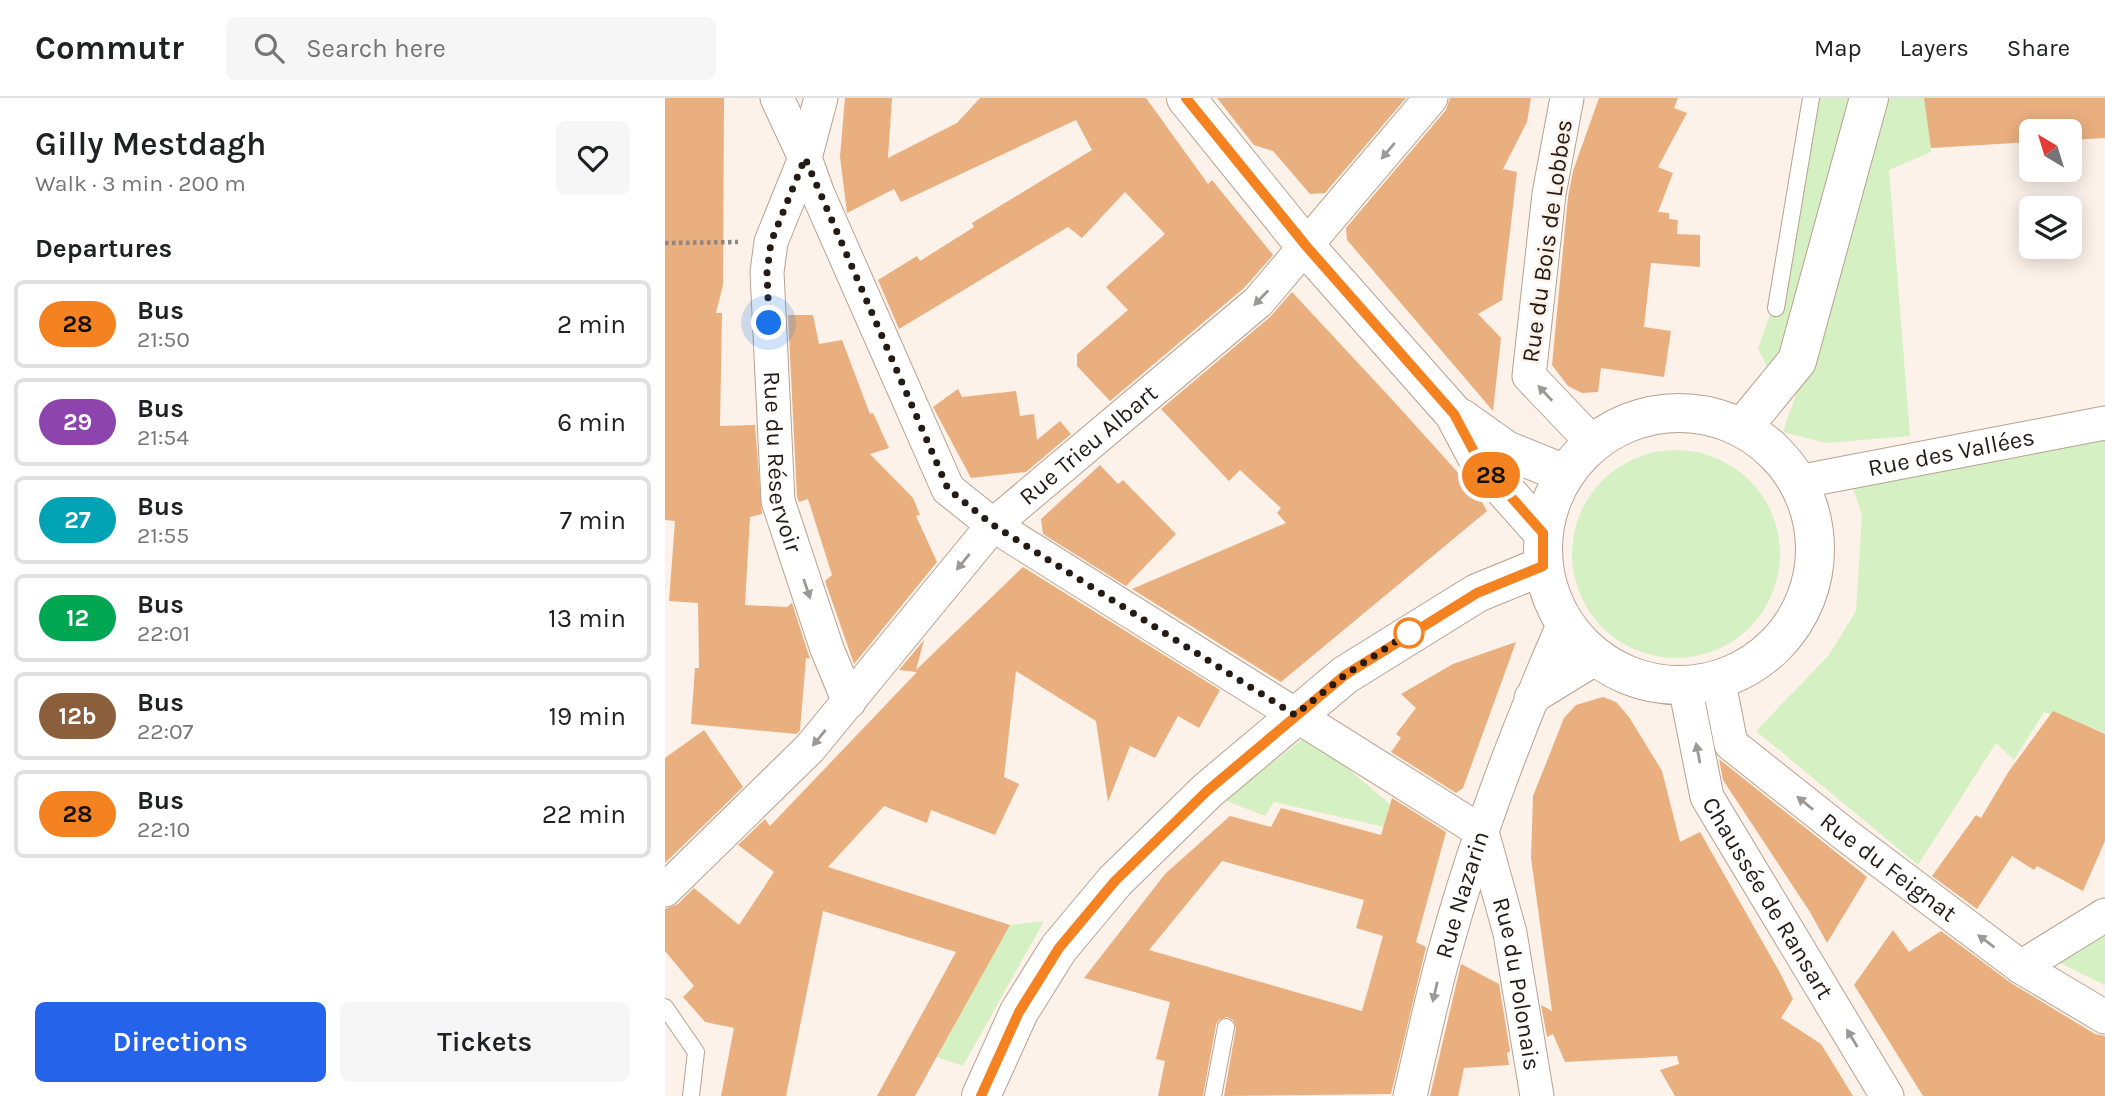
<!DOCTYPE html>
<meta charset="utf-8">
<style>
body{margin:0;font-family:Karla,sans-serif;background:#f6f6f6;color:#202124;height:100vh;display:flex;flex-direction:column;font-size:26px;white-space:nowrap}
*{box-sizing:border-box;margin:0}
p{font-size:23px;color:#757577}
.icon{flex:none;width:38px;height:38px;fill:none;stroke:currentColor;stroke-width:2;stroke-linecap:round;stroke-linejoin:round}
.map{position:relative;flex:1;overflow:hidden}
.drawer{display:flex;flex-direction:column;background:#fff;width:665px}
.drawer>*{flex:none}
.badge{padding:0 14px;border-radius:23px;font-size:24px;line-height:46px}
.needle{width:46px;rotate:322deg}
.buttons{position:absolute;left:1354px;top:21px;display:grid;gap:14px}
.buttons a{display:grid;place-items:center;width:63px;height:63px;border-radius:10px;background:#fff;box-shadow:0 4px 18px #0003;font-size:35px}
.you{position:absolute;width:35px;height:35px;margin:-18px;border:5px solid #fff;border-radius:50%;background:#1a73e8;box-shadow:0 0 0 10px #1a73e833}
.map>.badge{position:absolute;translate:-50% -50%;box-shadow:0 0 0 4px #fff}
h2{padding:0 35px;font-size:26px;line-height:63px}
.round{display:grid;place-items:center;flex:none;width:74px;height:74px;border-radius:10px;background:#f6f6f6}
.head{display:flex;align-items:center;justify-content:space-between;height:119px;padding:0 35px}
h1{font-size:33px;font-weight:600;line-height:52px}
.cta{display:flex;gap:14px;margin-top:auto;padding:14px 35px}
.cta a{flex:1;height:80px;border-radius:10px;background:#2563eb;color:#fff;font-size:28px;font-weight:600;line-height:80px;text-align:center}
.cta a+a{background:#f6f6f6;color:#202124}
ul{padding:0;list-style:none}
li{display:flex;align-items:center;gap:21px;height:88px;margin:0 14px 10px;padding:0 21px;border:4px solid #e0e0e0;border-radius:10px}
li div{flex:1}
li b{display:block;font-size:26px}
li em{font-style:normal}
li .badge{min-width:77px;font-weight:700;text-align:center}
header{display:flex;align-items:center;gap:42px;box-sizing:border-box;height:98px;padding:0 35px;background:#fff;border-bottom:2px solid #e0e0e0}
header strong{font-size:33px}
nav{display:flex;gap:38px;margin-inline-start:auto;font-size:24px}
.search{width:490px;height:63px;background:#f6f6f6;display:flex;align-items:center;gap:18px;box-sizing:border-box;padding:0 24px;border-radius:10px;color:#757577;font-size:26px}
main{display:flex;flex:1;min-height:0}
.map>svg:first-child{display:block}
</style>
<header>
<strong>Commutr</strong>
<div class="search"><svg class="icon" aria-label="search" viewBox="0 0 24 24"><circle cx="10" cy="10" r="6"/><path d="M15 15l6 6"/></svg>Search here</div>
<nav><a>Map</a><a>Layers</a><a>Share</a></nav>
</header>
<main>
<section class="drawer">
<div class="head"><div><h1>Gilly Mestdagh</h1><p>Walk · 3 min · 200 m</p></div><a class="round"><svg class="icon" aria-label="heart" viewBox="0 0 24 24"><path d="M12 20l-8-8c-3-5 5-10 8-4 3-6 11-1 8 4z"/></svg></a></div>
<h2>Departures</h2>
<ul>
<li><span class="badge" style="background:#f58220;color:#111">28</span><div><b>Bus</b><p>21:50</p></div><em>2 min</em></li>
<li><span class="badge" style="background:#8e44ad;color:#fff">29</span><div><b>Bus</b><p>21:54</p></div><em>6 min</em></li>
<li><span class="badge" style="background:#00a3b4;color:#fff">27</span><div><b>Bus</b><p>21:55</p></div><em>7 min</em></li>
<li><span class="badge" style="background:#00a651;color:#fff">12</span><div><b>Bus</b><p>22:01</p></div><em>13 min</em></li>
<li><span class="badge" style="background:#8b5e3c;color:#fff">12b</span><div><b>Bus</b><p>22:07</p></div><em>19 min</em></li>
<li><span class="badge" style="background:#f58220;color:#111">28</span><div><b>Bus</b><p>22:10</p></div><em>22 min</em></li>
</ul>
<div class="cta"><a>Directions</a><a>Tickets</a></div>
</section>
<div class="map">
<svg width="1440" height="998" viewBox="0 0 1440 998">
<rect width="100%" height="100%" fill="#fcf2ea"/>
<path fill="#d5f0c2" d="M1154,0h29l-49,202 -16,49 -16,18 -9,-19 12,-33 6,-7z
M1218,0h47l1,54 -42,18 21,266 -84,7 -43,-11 67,-195z
M1440,337v298l-61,-21 -30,48 -18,-17 -78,122 -162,-134 73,-76 27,-44 6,-95 -11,-34z
M907 456a104 104 0 1 1 208 0a104 104 0 1 1-208 0Z
M643,637l82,69 -6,23 -110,-25 -9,14 -41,-16z
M1440,817v70l-64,-31z
M379,823l-81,145 -26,-9 72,-132z"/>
<path fill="#eaaf7f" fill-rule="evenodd" d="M0,0h59l-1,187 -7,28h6l-2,113 35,-1 7,89 -12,3 -5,88 42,2 5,-4 18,56 -4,-1 -6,72 -3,4 -106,-10 4,-56h4l-1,-65 -29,-2 6,-80 -10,-1z
M180,0h47l-4,60 69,-35 23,-25h166l62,86 4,-4 61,75 -29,33 -134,113 -33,-35v-12l51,-44 -22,-23 59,-53 -40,-42 -43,46 -14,-11 -169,102 -21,-49 39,-24 3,5 54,-34 -2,-4 120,-73 -16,-30 -175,82 -7,-13 -47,24 -7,-56z
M552,0h189l-81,95 -15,1 -37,-43 -19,-6z
M785,0h81l-4,24 -24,47 14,3 -15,128 -24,14 23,24 -8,73 -146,-171 -1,-12 100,-118z
M934,0h79l-4,10 13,5 -29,54 15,6 -15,39 11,1v6l9,1 -1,14 23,1v32l-49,-4 -7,64 27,4 -7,46 -63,-9 -3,24 -16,1 -14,-7 -16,-21 16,-168 5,-26z
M1259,0h181v40l-35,2v-9h-38v11l-101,6z
M627,194l106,114 80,89 9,16 -206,171 -149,-93 154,-66 -9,-10 4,-5 -41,-38 -11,11 -68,-72 109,-92z
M123,217h25l6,29 23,-4 28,74 3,-1 16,35 -19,6 43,44 7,17 -4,1 21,46 -83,102 -29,-83 7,-6 -24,-76 -9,3 -2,-5z
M293,291l4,8 54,-6 4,25 14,-2 3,26 23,-19 11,13 -45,38 -55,6 -38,-71z
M435,367l18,19 5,-4 53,54 -50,52 -83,-52 -2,-15z
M358,469l197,123 -21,38 -21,-12 -23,42 -25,-12 -22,56 -12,-81 -80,-50 -12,106 15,7 -24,51 -64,-25 -4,13 -43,-17 -56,61 182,58 -95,171h-38l79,-144 -133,-41 -37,185h-65l13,-68 -29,-6 -22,-25 11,-11 -29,-35v-42l13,-5 16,-16 45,37 35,-53 -36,-27 27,-26 5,7 147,-154 -18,-2 25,-30 -8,30z
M851,544l-53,146 -7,5 -65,-41 10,-14 -5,-4 20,-26 -15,-14 52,-30z
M938,599l13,5 13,15 33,54 18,71 20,-10 79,139 14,28 -12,19 40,26 32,52h-178l-15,-26 19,-6 -2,-8 -112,6 -12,-28 -6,3 -6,-32 11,6 -21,-153 2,-62 31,-78 12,-13z
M1388,613l52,23v107l-22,50 -46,-25 -3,4 -22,-14 -35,53 -45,-33 44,-61 5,3 28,-47z
M39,632l39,57 -78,76v-105z
M1054,661l148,118 -40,66 -17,-31 -87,-132z
M727,700l54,34 -30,110 10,5 -35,147 -167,2 12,-68 -3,-8 -6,-3 -8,3 -3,5 -13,71h-45l7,-35 -9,-2 14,-57 -86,-24 81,-104 65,-58 41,11 10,-19 100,27zM557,763l142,39 -8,28 27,8 -21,75 -213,-61z
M1228,832l16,22 32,-21 70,52 84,51 10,2v60h-182l-69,-111z
M796,866l38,20 11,67 -3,2 2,12 -45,3 -6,28h-28z"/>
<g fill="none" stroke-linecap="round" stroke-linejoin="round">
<defs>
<path id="service" d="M1111,210l35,-210
M0,909l31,45 -5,44
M548,998l13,-69"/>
<g id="minor">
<path id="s1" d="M112,0l28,60 -34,84 -4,30 11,229 49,148 22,53"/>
<path d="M156,0l-16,60 13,36 130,295 45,36 489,307"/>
<path d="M902,0l-18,96 -20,182 63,66"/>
<path id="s2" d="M1133,384l307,-59"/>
<path id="s3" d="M1054,585l12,61 116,92 174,131 84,50"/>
<path id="s4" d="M1020,588l22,111 180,299"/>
<path d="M866,600l65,-40"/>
<path id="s5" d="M817,734l28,101 27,163"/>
<path id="s6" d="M0,792l145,-142 183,-223 265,-223 173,-204"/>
<path d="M1356,869l84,-52"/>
<path id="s7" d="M745,998c12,-52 23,-105 38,-156 30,-108 71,-214 116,-317"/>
</g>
<path id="secondary" d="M521,0l121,150 147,166 25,47 64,72
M878 451a136 136 0 1 1 272 0a136 136 0 1 1-272 0Z
M796,320l45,32 57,23
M1077,330l55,-67 72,-263
M316,998l38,-84 40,-64 56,-67 92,-90 138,-116 132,-82 66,-27"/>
</defs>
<use href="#service" stroke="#b8a18f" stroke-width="18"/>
<use href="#minor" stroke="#b8a18f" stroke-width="35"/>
<use href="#secondary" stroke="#b8a18f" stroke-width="40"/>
<path stroke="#918780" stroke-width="4.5" stroke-dasharray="3.5 3.5" stroke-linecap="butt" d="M0,145l73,-1"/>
<use href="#service" stroke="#fff" stroke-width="16"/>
<use href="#minor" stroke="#fff" stroke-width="33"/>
<use href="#secondary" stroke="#fff" stroke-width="38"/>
</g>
<defs><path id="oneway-solid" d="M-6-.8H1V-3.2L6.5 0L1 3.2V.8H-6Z" transform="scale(1.75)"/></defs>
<g fill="#9c9896">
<use href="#oneway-solid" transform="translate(723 53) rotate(130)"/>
<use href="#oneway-solid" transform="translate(596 200) rotate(134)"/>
<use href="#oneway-solid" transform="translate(880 295) rotate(-133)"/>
<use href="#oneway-solid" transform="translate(298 464) rotate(129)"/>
<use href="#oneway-solid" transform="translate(142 491) rotate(71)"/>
<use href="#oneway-solid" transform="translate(154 640) rotate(129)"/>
<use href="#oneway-solid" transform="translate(1033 655) rotate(-101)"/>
<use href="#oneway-solid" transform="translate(1140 705) rotate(-141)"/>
<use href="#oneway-solid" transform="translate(1321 843) rotate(-143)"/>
<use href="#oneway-solid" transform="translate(770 894) rotate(103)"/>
<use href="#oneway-solid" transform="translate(1187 940) rotate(-121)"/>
</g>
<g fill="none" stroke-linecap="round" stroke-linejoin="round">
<defs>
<path id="line" d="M316,998l38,-84 40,-64 56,-67 92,-90 138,-116 132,-82 66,-27v-33l-64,-72 -25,-47 -147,-167 -121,-149"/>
</defs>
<use href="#line" stroke="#fff" stroke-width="16"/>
<use href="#line" stroke="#f58220" stroke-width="10"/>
<path stroke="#241b15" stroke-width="7" stroke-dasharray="0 12.6" d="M104,225l-2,-51 4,-30 34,-84 143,331 45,36 302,190 50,-40 64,-42"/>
</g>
<circle fill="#fff" stroke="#f58220" stroke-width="3.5" cx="744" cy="535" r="14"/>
<g text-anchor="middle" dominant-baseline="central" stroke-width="5" stroke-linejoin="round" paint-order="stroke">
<g font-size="24" fill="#241b15" stroke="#fcf2ea">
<text transform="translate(882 143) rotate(-82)">Rue du Bois de Lobbes</text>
<text stroke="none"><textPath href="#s6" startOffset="616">Rue Trieu Albart</textPath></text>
<text stroke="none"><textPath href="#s2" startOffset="156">Rue des Vallées</textPath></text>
<text stroke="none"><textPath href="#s1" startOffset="378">Rue du Réservoir</textPath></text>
<text stroke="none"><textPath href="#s3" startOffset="262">Rue du Feignat</textPath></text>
<text stroke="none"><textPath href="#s7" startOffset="208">Rue Nazarin</textPath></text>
<text stroke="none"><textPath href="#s4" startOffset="231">Chaussée de Ransart</textPath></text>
<text stroke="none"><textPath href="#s5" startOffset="156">Rue du Polonais</textPath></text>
</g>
</g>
</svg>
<div class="buttons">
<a><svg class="needle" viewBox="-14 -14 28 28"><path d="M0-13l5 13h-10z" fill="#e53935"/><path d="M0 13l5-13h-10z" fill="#757577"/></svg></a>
<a><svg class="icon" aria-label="layers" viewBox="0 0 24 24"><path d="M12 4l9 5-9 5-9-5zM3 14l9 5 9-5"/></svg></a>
</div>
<div class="you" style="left:104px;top:225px"></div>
<b class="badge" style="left:826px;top:377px;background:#f58220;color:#111">28</b>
</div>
</main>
